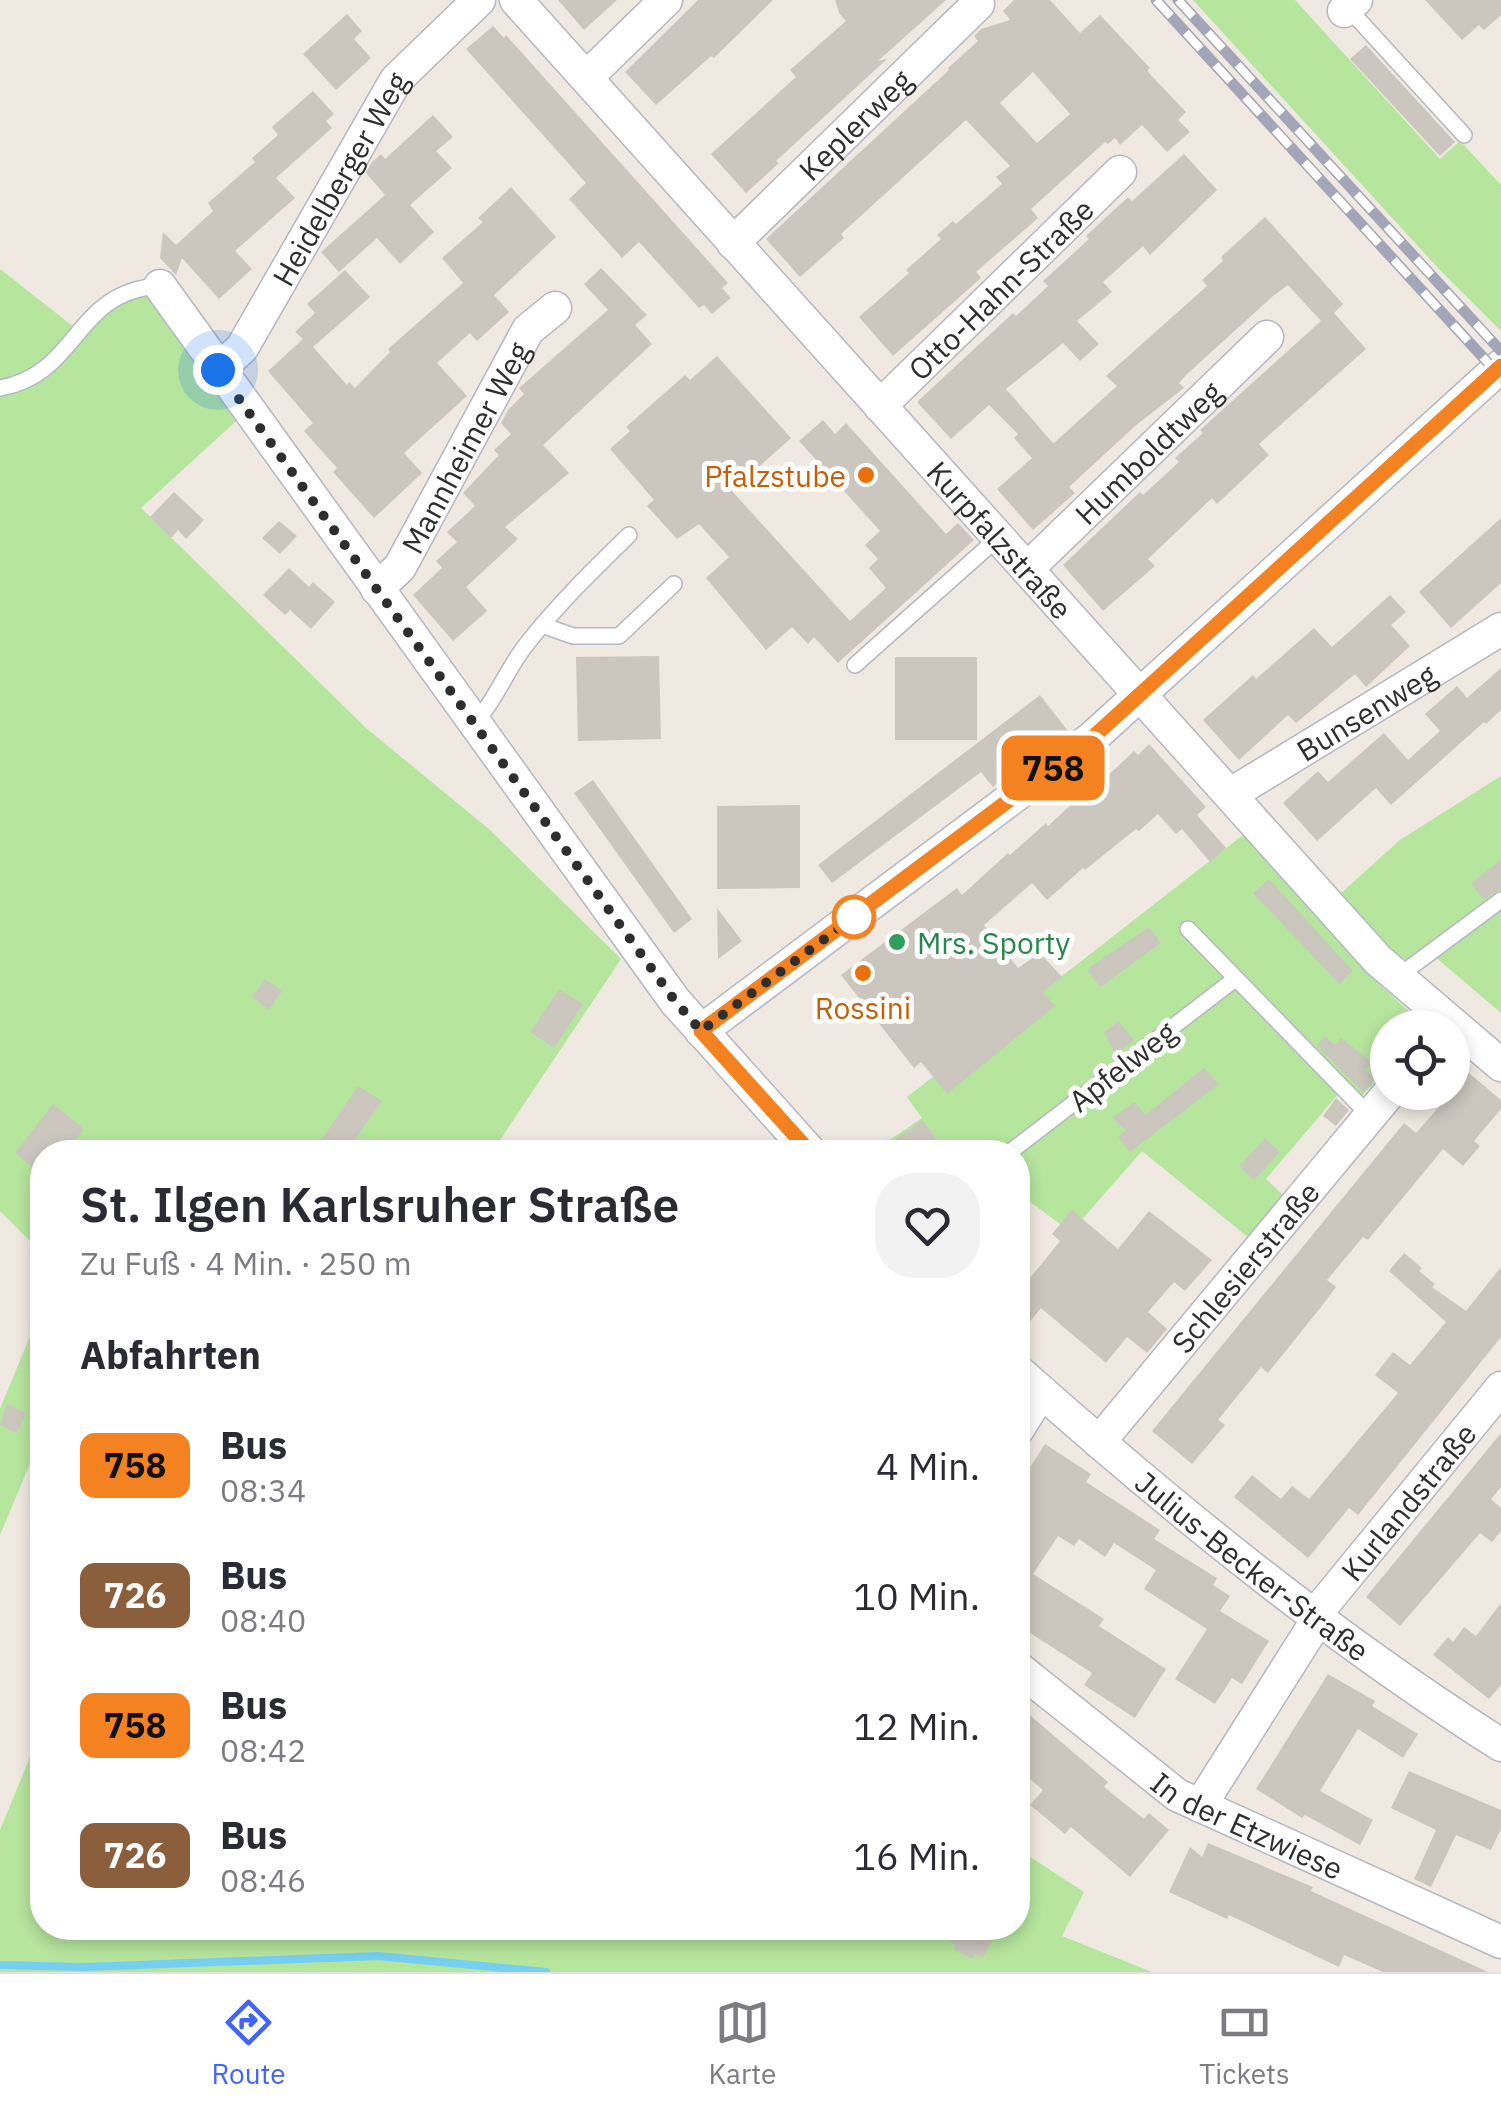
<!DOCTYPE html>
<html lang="de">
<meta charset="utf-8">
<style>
body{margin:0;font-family:"IBM Plex Sans",sans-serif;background:#f2f2f3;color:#2b2b33;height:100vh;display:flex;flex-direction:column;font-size:38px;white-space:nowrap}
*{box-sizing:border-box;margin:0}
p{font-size:32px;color:#7c7c81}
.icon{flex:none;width:55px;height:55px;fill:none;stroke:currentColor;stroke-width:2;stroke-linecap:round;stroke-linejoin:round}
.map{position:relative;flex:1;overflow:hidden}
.sheet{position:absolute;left:30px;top:1140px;width:1000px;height:800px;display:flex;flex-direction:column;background:#fff;border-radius:40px;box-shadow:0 5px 15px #0003}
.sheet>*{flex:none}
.badge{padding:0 20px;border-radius:15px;font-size:35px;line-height:65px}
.tools{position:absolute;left:1370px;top:1010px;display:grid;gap:20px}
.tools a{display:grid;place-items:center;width:100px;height:100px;border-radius:50%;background:#fff;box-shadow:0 5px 15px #0003;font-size:50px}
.you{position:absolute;width:50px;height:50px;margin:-25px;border:8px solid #fff;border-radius:50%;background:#1a73e8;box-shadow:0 0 0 15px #1a73e833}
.map>.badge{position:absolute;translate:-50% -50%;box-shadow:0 0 0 5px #fff}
h2{padding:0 50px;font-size:38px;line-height:90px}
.round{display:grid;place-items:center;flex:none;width:105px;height:105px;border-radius:40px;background:#f2f2f3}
.headline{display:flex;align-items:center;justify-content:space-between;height:170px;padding:0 50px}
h1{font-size:48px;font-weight:600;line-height:75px}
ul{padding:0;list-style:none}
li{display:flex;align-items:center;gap:30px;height:130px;padding:0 50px}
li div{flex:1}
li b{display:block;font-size:38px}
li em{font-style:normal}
li .badge{min-width:110px;font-weight:700;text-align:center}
.tabs{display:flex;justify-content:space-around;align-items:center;height:140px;border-top:2px solid #e1e1e2;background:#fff;font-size:28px;color:#7c7c81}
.tabs a{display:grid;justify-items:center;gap:5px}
.tabs .current{color:#4264fb}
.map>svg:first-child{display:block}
</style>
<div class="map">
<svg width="1501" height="1972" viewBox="0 0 1501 1972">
<rect width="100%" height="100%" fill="#efe9e1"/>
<path fill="#b6e59e" d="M1193,0h102l145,159 20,-18 41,44v146l-63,-63z
M0,269l79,62 63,-44 105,124 -106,97 225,220 124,102 131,129 -129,193h-450v101l-42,-42z
M1501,776v237l-75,-64 -22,14 -64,-69 60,-54z
M1243,835l131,144 41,38 1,10 -28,1 -1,41 -27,29 -15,-12 -79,93 18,17 -35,42 -107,-87 -71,81 -53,-39v-41h-146l50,-34 -15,-21z
M42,1307v128l-42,100v-126z
M42,1728v200h976v-79l66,43 -22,44 90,36h-1152v-142z"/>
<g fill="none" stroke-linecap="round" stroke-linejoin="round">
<path stroke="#75cff0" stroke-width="8" d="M0,1965l84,2 294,-11 168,16"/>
</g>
<path fill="#cbc7bf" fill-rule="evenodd" d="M558,0h59l-33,30z
M698,0h75l-59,58 -3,-2 -55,49 -31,-33z
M835,0h111l-68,61 9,-2 -111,102 3,2 -33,30 -35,-39 85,-77 -6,-7 56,-49 -7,-8z
M1014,0h36l30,33 20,-18 50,53 -3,3 39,41 -8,8 12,12 -23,20 -25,-27 -22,20 -5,-7 -7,6 -3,-2 -74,67 7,9 -62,54 5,6 -88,78 -34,-39 50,-44 -3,-3 35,-31 -4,-4 16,-14 3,3 46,-40 -6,-7 14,-11 -44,-46 -125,114 3,4 -44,39 -34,-38 183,-169 -1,-2 30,-27 -4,-5 7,-7 29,-9 -7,-9zM1033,72l37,42 -33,29 -37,-40z
M1425,0h76v15l-17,15 -5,-5 -17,15z
M347,14l15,17 -8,8 17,19 -35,32 -33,-36z
M493,26l11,12 2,-3 222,248 -6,5 9,10 -19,16 -8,-9 -5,3 -60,-66 -17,16 -53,-59 17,-16 -120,-134z
M1366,45l89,97 -15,14 -90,-97z
M313,91l21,23 -8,7 6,7 -56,50 19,20 -60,53 17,18 -33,30 -37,-41 -6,17 -16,-17 3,-26 13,13 37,-34 -5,-8 47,-41 -3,-4 26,-23 -6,-8z
M433,115l20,22 -17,14 16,17 -42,37 24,27 -34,32 -23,-26 -38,34 -18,-20 64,-57 -19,-22 5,-10 10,-9 4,5z
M1184,154l33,36 -67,65 -7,-9 -40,36 9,10 -35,29 22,23 -19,17 -17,-18 -57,46 45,52 3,2 63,-57 -11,-10 101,-90 -5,-6 21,-19 -2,-4 44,-40 78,87 -9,9 32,36 -107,95 10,11 -52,49 -5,-6 -64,61 7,7 -52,45 -40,-46 77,-73 3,3 36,-33 -4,-4 28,-25 -3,-3 121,-109 -33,-36 -15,11 -87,79 -7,8 5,5 -49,38 -66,61 6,6 -42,37 -36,-41 35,-31 -18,-20 4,-4 -29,-29 -38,34 -34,-37 96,-89 3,3 32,-30 -5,-5 46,-42 -3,-3 42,-39 4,4z
M511,187l45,50 -62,58 15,17 -32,29 -7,-8 -33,30 30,33 -63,57 18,20 -48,45 -41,-46 4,-4 -33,-37 9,-8 -45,-52 35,-32 -8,-7 20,-19 -8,-9 38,-34 25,27 -57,50 34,38 2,-3 6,6 35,-36 -2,-3 75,-66 -21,-25 41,-36 -5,-4z
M601,268l46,47 -12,10 17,19 -109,101 26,28 -64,54 13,12 -52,48 21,24 -34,30 -40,-46 29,-27 -6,-7 21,-19 -10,-10 28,-26 -12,-13 36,-38 -5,-5 17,-16 -10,-11 7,-13 16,-16 -5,-6 89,-78 -24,-26z
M717,356l74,82 -59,53 118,130 36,-33 -17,-20 9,-9 -13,-14 15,-14 -81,-90 24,-21 12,14 11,-11 100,111 12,-11 16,17 -136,123 -24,-26 -6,7 -16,-17 -26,23 -60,-72 23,-21 -30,-33 -22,15 -30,-33 7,-6 -44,-51 20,-18 -4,-4 59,-52 5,5z
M174,492l30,28 -18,19 -8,-9 -7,8 -21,-21z
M1501,518v65l-50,45 -32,-36z
M279,521l18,15 -17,18 -18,-16z
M289,568l20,19 4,-5 22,20 -24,27 -21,-19 -5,5 -22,-20z
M1390,595l16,17 -15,13 19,21 -44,41 -11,-13 -59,49 -8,-8 -49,45 -36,-40 50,-45 3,4 58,-51 18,19z
M659,656l2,83 -83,2 -2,-84z
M895,657h82v83h-82z
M1501,668v42l-15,14 -2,-2 -93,83 -15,-17 -59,53 -34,-38 35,-32 10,11 56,-49 24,27 32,-29 -15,-17 32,-28 10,12z
M1040,695l28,36 -75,56 -12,-15 -149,111 -14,-18z
M1149,744l57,63 -9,8 29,33 -16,14 -28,-33 -6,5 -18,-20 -19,17 -3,-2 -51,41 -2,-2 -36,32 -15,-17 -48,42 34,43 22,-15 22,24 -19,15 12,14 -108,88 -26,-32 -7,6 -73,-93 116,-87 5,7 46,-42 2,2 36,-32 2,3 36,-33 3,2 47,-44 4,4z
M593,780l99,139 -18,14 -100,-140z
M800,805v83l-83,1v-83z
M1501,860v29l-18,10 -12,-16z
M1269,879l84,92 -14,13 -86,-91z
M717,908l25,33 -24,18z
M1149,927l12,16 -61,44 -12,-16 2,-4z
M265,979l17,12 -13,19 -17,-13z
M559,989l24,15 -29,44 -24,-16z
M1119,1021l15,20 -19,12 -11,-21z
M1325,1036l10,9 6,-7 31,24 -7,8 11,8 -13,15 -46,-48z
M1204,1068l15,16 -89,68 -12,-15 8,-7 -14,-12 23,-16 10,13z
M1469,1073l32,27v9l-27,32 6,5 -17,20 -20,-17 -75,91 -5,-3 -36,43 9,7 -15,20 -53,66 -7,-6 -43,53 7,5 -33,39 -40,-33 252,-308 12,10z
M358,1086l24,15 -36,51h-12l-14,-10z
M1336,1098l13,12 -13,16 -13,-10z
M53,1104l31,25 -18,23h-24v23l-27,-22z
M922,1120l14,18 -20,14h-38z
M1265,1138l15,14 -26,28 -15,-14z
M1072,1210l46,39 31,-38 63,49 -27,31 -11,-9 -26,30 19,17 -20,24 -20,-16 -21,26 -65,-55 -23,28v-43l42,-52 -8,-7z
M1404,1253l18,15 -7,7 4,-4 16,13 -3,3 34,24 35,-44v70l-143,178 -9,-7 -41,50 -74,-61 18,-22 29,24 11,-13 17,13 89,-106 -23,-18 18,-23 17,13 36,-43 -57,-51z
M7,1404l19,9 -9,20 -17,-8z
M1501,1433v54l-10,12 10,9v23l-9,11 -12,-9 -80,93 -34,-29z
M1045,1444l46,30 -5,8 74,48 -6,9 63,39 -4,7 17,11 -10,15 49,30 -27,43 -10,-6 -17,26 -40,-25 32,-50 -63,-40 12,-19 -42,-27 -9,14 -26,-18 -5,7 -16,-10 -25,38 71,45 -5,7 67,43 -31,49 -51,-33 8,-12 -74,-48v-139z
M1501,1603v82l-12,14 -56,-44 15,-18 5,5 11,-15 12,9z
M1328,1674l47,27 -3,5 46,28 -15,24 -45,-29 -38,62 53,29 -13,25 -55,-30 -3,3 -46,-29z
M1018,1705l90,77 -4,5 40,32 5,-6 20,17 -39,47 -59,-50 -6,7 -35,-29 13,-15 -25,-21z
M1409,1771l92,39v19l-10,21 -35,-15 -25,52 -17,-8 22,-49 -45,-22z
M1208,1843l105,44 -2,4 177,81h-105l-39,-17 -5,12 -110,-52 -2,4 -58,-27 21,-45 12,10z
M958,1928h40l-15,30 -8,-4 -3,5 -18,-9 2,-5 -6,-3z"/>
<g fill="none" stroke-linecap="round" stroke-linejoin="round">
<defs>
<path id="lane" d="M1347,7l117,128
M0,388c80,-14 73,-97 160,-102
M542,625l31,11h46l55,-52
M855,665l144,-128
M473,724c23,-23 33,-54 53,-79 31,-40 67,-75 103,-110
M1188,929l182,187
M1396,978l105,-78
M1010,1152l225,-173"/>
<g id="street">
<path id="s1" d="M516,0l862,960 123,105"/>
<path d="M1344,11l12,-11"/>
<path d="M587,77l79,-77"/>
<path id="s2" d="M733,243l245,-239"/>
<path d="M160,286l515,715 135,151"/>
<path id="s3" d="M218,370l24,-22 154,-268 83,-80"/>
<path id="s4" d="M880,406l240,-234"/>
<path id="s5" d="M1027,569l240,-232"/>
<path id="s6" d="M377,589l23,-22 128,-237 27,-22"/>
<path id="s7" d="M1231,794l270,-165"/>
<path d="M701,1031l391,-293 409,-372"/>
<path id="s8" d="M1018,1371c152,135 311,265 483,374"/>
<path d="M1018,1429l23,-37"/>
<path id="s9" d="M1099,1442l291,-350"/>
<path id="s10" d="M1314,1616l187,-228"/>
<path id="s11" d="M1018,1668l159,127 324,147"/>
<path d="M1200,1806l118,-187"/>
</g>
</defs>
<use href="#lane" stroke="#b4b7c1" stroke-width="18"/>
<use href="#street" stroke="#b4b7c1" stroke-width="35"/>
<use href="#lane" stroke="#fff" stroke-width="15"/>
<use href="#street" stroke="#fff" stroke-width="32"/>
<defs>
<path id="rail" d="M1156,0l345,377
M1178,0l323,351"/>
</defs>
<use href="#rail" stroke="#a3a6b8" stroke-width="11"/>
<use href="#rail" stroke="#fff" stroke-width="8" stroke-dasharray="22" stroke-linecap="butt"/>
</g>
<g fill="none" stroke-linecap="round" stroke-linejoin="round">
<defs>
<path id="line" d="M810,1152l-109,-121 391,-293 409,-372"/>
</defs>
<use href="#line" stroke="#fff" stroke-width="22"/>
<use href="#line" stroke="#f58220" stroke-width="15"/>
<path stroke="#2e2e2e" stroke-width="10" stroke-dasharray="0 18" d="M218,370l457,631 26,30 153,-114"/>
</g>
<g fill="#e8710a" stroke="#fff" stroke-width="4">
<circle cx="866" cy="475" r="10"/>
<circle cx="863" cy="973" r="10"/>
</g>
<circle fill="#fff" stroke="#f58220" stroke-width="5" cx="854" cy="917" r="20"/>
<circle fill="#2e9e5b" stroke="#fff" stroke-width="4" cx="897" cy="942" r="10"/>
<g text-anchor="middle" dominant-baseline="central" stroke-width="10" stroke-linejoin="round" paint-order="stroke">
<g font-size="30" fill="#2e2e2e" stroke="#fff">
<text stroke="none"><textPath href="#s2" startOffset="170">Keplerweg</textPath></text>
<text stroke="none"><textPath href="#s3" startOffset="228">Heidelberger Weg</textPath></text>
<text stroke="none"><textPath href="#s4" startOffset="168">Otto-Hahn-Straße</textPath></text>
<text stroke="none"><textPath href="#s6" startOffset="168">Mannheimer Weg</textPath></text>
<text stroke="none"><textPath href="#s5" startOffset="168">Humboldtweg</textPath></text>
<text stroke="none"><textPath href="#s1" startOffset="725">Kurpfalzstraße</textPath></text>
<text stroke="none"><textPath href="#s7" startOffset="158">Bunsenweg</textPath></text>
<text transform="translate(1122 1066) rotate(-38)">Apfelweg</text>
<text stroke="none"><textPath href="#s9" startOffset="228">Schlesierstraße</textPath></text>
<text stroke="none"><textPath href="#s10" startOffset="148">Kurlandstraße</textPath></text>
<text stroke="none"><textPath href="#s8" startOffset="305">Julius-Becker-Straße</textPath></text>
<text stroke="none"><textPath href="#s11" startOffset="280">In der Etzwiese</textPath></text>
</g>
<g font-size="30" fill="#c56008" stroke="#fff" text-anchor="end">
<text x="846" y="475">Pfalzstube</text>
<text x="863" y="1007" text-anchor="middle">Rossini</text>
</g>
<g font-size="30" fill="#27864d" stroke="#fff" text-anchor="start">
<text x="917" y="942">Mrs. Sporty</text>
</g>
</g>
</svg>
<div class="tools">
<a><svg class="icon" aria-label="locate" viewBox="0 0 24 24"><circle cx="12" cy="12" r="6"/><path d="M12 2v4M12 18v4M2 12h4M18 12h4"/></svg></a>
</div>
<div class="you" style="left:218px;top:370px"></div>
<b class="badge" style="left:1053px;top:768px;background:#f58220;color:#111">758</b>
<section class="sheet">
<div class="headline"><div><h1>St. Ilgen Karlsruher Straße</h1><p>Zu Fuß · 4 Min. · 250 m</p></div><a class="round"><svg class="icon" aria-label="heart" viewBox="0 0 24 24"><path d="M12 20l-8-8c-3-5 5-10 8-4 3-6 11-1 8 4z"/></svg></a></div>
<h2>Abfahrten</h2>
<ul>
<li><span class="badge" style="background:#f58220;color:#111">758</span><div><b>Bus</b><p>08:34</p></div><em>4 Min.</em></li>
<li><span class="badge" style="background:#8b5e3c;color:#fff">726</span><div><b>Bus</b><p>08:40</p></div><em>10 Min.</em></li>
<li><span class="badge" style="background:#f58220;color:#111">758</span><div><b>Bus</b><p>08:42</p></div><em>12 Min.</em></li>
<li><span class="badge" style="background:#8b5e3c;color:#fff">726</span><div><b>Bus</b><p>08:46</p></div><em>16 Min.</em></li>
</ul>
</section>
</div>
<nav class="tabs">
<a class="current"><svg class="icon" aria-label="directions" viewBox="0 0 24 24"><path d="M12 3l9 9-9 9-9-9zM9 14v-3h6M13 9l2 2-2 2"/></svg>Route</a>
<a><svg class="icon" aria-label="map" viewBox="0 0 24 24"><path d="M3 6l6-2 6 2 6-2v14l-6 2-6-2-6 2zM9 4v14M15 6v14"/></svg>Karte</a>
<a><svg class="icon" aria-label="tickets" viewBox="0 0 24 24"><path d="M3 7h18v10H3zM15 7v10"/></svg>Tickets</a>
</nav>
